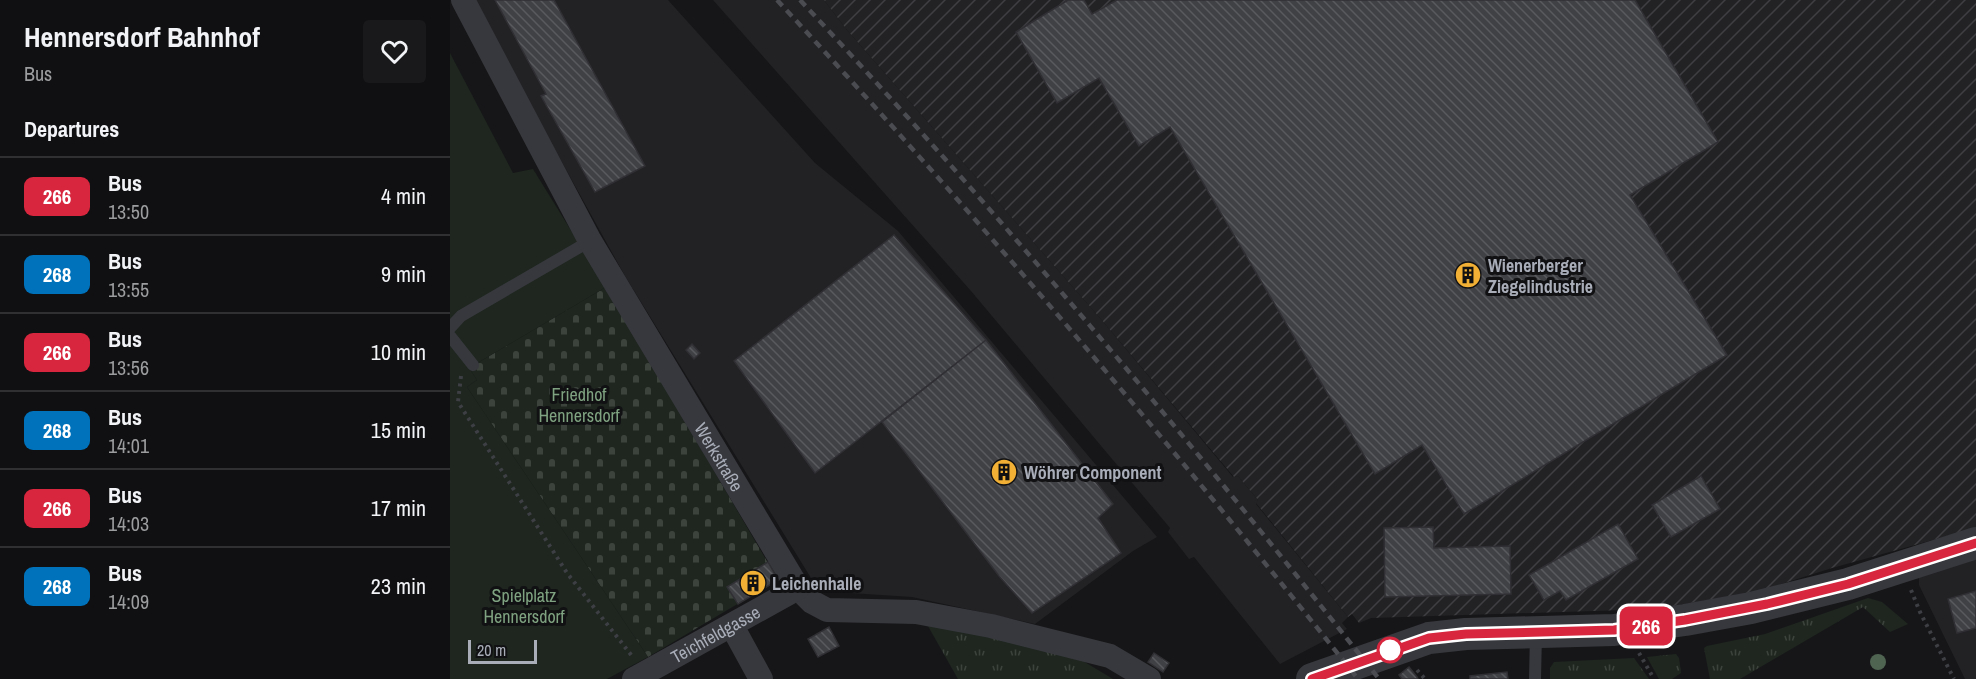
<!DOCTYPE html>
<meta charset="utf-8">
<style>
body{margin:0;font-family:"Archivo Narrow",sans-serif;background:#19191b;color:#f1f3f6;height:100vh;display:flex;flex-direction:column;font-size:22px;white-space:nowrap}
*{box-sizing:border-box;margin:0}
p{font-size:20px;color:#9c9d9f}
.icon{flex:none;width:33px;height:33px;fill:none;stroke:currentColor;stroke-width:2;stroke-linecap:round;stroke-linejoin:round}
.map{position:relative;flex:1;overflow:hidden}
.drawer{display:flex;flex-direction:column;background:#101012;width:450px}
.drawer>*{flex:none}
.badge{padding:0 12px;border-radius:9px;font-size:21px;line-height:39px}
.scale{position:absolute;left:18px;bottom:15px;width:69px;box-sizing:border-box;padding-left:6px;border:3px solid #a8adb8;border-top:0;font-size:16px;line-height:21px;white-space:nowrap;color:#a8adb8;-webkit-text-stroke:4px #111113;paint-order:stroke}
.map>.badge{position:absolute;translate:-50% -50%;box-shadow:0 0 0 3px #fff}
h2{padding:0 24px;font-size:22px;line-height:54px}
.round{display:grid;place-items:center;flex:none;width:63px;height:63px;border-radius:6px;background:#19191b}
.headline{display:flex;align-items:center;justify-content:space-between;height:102px;padding:0 24px}
h1{font-size:28px;font-weight:700;line-height:45px}
ul{padding:0;list-style:none}
li{display:flex;align-items:center;gap:18px;height:78px;padding:0 24px;border-top:2px solid #303032}
li div{flex:1}
li b{display:block;font-size:22px}
li em{font-style:normal}
li .badge{min-width:66px;font-weight:700;text-align:center}
main{display:flex;flex:1;min-height:0}
.map>svg:first-child{display:block}
</style>
<main>
<section class="drawer">
<div class="headline"><div><h1>Hennersdorf Bahnhof</h1><p>Bus</p></div><a class="round"><svg class="icon" aria-label="heart" viewBox="0 0 24 24"><path d="M12 20l-8-8c-3-5 5-10 8-4 3-6 11-1 8 4z"/></svg></a></div>
<h2>Departures</h2>
<ul>
<li><span class="badge" style="background:#d7263d;color:#fff">266</span><div><b>Bus</b><p>13:50</p></div><em>4 min</em></li>
<li><span class="badge" style="background:#0072bc;color:#fff">268</span><div><b>Bus</b><p>13:55</p></div><em>9 min</em></li>
<li><span class="badge" style="background:#d7263d;color:#fff">266</span><div><b>Bus</b><p>13:56</p></div><em>10 min</em></li>
<li><span class="badge" style="background:#0072bc;color:#fff">268</span><div><b>Bus</b><p>14:01</p></div><em>15 min</em></li>
<li><span class="badge" style="background:#d7263d;color:#fff">266</span><div><b>Bus</b><p>14:03</p></div><em>17 min</em></li>
<li><span class="badge" style="background:#0072bc;color:#fff">268</span><div><b>Bus</b><p>14:09</p></div><em>23 min</em></li>
</ul>
</section>
<div class="map">
<svg width="1526" height="679" viewBox="0 0 1526 679">
<defs>
<pattern id="industrial-furrows" width="10" height="10" patternUnits="userSpaceOnUse" patternTransform="scale(1.5)"><rect width="10" height="10" fill="#222225"/><path d="M-1 1l2-2M0 10L10 0M9 11l2-2" fill="none" stroke="#3f3f43"/></pattern>
<pattern id="grass-tufts" width="24" height="20" patternUnits="userSpaceOnUse" patternTransform="scale(1.5)"><rect width="24" height="20" fill="#1e261f"/><path d="M3 7l-1-3M5 7V3M7 7l1-3M15 17l-1-3M17 17v-4M19 17l1-3" fill="none" stroke="#3c433d"/></pattern>
<pattern id="cemetery-stones" width="16" height="16" patternUnits="userSpaceOnUse" patternTransform="scale(1.5)"><rect width="16" height="16" fill="#1e261f"/><path d="M2 7V4a2 2 0 0 1 4 0v3zM10 15v-3a2 2 0 0 1 4 0v3z" fill="#3c433d"/></pattern>
<pattern id="building-back-hatch" width="6" height="6" patternUnits="userSpaceOnUse" patternTransform="scale(1.5)"><rect width="6" height="6" fill="#404145"/><path d="M-1 5l2 2M0 0l6 6M5-1l2 2" fill="none" stroke="#595a5e"/></pattern>
</defs>
<rect width="100%" height="100%" fill="#161618"/>
<path fill="#222225" d="M22,0h196l147,163 83,68 259,306 -24,14 -98,73 -123,-27 -93,-6 -194,-315z
M263,0h111l23,30 253,288 133,159 5,-1 20,24 -2,4 92,113 -6,6 5,6 -67,35 -86,-107 -5,2 -21,-27 2,-4 -199,-237z
M1526,556v123h-11l-46,-94v-12z"/>
<path fill="url(#industrial-furrows)" d="M374,0h1152v528l-144,40 -73,23 -103,18 -285,9 -12,5 -7,-9 -4,3 -92,-114 2,-3 -20,-24 -4,1 -134,-159 -253,-288z"/>
<path fill="url(#grass-tufts)" d="M1418,598l14,4 26,22 -18,8 -27,-25 -123,72h-30l-6,-31 3,-2 58,-12z
M478,626l53,6 102,29 30,18h-155z
M1226,654l3,4 2,15 -9,6h-13l-12,-22z
M1184,658l15,21h-99v-11l4,-6z"/>
<path fill="url(#cemetery-stones)" d="M156,287l172,293 -130,77 -181,-270 10,-7 -8,-12z"/>
<path fill="#1e261f" d="M0,53l63,120 20,-4 73,118 -137,81 8,12 -10,7 181,270 -41,22h-157z"/>
<path fill="url(#building-back-hatch)" stroke="#303034" stroke-width="1.5" d="M45,0h59l91,166 -50,26 -54,-96 5,-2z
M618,0h16l8,14 25,-14h518l83,142 -88,53 97,160 -263,159 -42,-69 -47,29 -205,-347 -31,19 -40,-68 -42,25 -41,-71z
M444,235l92,105 -171,133 -81,-112z
M536,340l127,164 -15,14 23,35 -89,60 -33,-37 -117,-154z
M242,344l8,9 -6,6 -8,-9z
M1251,476l19,33 -49,28 -19,-32z
M1168,524l20,35 -72,41 -6,-9 -16,9 -15,-25z
M983,527l1,21 76,-2 1,48 -126,3 -1,-69z
M318,562l10,18 -40,24 -11,-17z
M1526,591v37l-19,5 -9,-34z
M379,627l10,19 -21,11 -10,-18z
M704,653l15,10 -6,9 -15,-10z
M959,667l8,10 1,2h-16l-3,-4z
M1057,672l1,7h-38v-3z"/>
<g fill="none" stroke-linecap="round" stroke-linejoin="round">
<path stroke="#3d3f44" stroke-width="4" stroke-dasharray="3 4.5" stroke-linecap="butt" d="M11,376l-3,26 109,171 65,83
M1461,590l9,22 34,67
M1189,653l15,26
M967,670l8,9"/>
<path stroke="#37383d" stroke-width="12" d="M0,328l11,-12 129,-75
M0,336l23,29
M1085,679l1,-46"/>
<g stroke="#37383d" stroke-width="24">
<path id="s1" d="M13,0l127,241 208,347 14,14 15,8 89,2 75,14 119,30 39,23"/>
<path d="M282,626l29,53"/>
<path id="s2" d="M184,679l164,-91"/>
</g>
<path stroke="#37383d" stroke-width="32" d="M862,679l117,-41 37,-4 148,-4 71,-10 66,-12 97,-24 128,-41"/>
<path stroke="#4a4c52" stroke-width="4.5" stroke-dasharray="8 6" stroke-linecap="butt" d="M327,0c203,219 396,446 581,679
M350,0c203,217 395,446 579,679"/>
</g>
<circle fill="#506452" cx="1428" cy="662" r="8"/>
<g fill="none" stroke-linecap="round" stroke-linejoin="round">
<defs>
<path id="line" d="M862,679l117,-41 37,-4 148,-4 71,-10 82,-16 81,-20 128,-41"/>
</defs>
<use href="#line" stroke="#fff" stroke-width="14"/>
<use href="#line" stroke="#d7263d" stroke-width="9"/>
</g>
<defs>
<symbol id="building-disc" viewBox="-11 -11 22 22"><circle r="9.5" fill="#f2b134" stroke="#111113"/><path d="M-4-6H4V6H1V3H-1V6H-4ZM-2.5-4.3h1.7v1.8h-1.7ZM.8-4.3h1.7v1.8H.8ZM-2.5-1h1.7V.8h-1.7ZM.8-1h1.7V.8H.8Z" fill="#111"/></symbol>
</defs>
<g fill-rule="evenodd">
<use href="#building-disc" x="1003" y="260" width="30" height="30"/>
<use href="#building-disc" x="539" y="457" width="30" height="30"/>
<use href="#building-disc" x="288" y="568" width="30" height="30"/>
</g>
<circle fill="#fff" stroke="#d7263d" stroke-width="3" cx="940" cy="650" r="12"/>
<g text-anchor="middle" dominant-baseline="central" stroke-width="6" stroke-linejoin="round" paint-order="stroke">
<g font-size="18" font-weight="bold" fill="#a8adb8" stroke="#111113" text-anchor="start">
<text x="1038" y="265">Wienerberger<tspan x="1038" dy="21">Ziegelindustrie</tspan></text>
<text x="574" y="472">Wöhrer Component</text>
<text x="322" y="583">Leichenhalle</text>
</g>
<g font-size="18" fill="#7fa381" stroke="#111113">
<text x="129" y="394">Friedhof<tspan x="129" dy="21">Hennersdorf</tspan></text>
<text x="74" y="595">Spielplatz<tspan x="74" dy="21">Hennersdorf</tspan></text>
</g>
<g font-size="18" fill="#a8adb8" stroke="#111113">
<text stroke="none"><textPath href="#s1" startOffset="524">Werkstraße</textPath></text>
<text stroke="none"><textPath href="#s2" startOffset="93">Teichfeldgasse</textPath></text>
</g>
</g>
</svg>
<div class="scale">20 m</div>
<b class="badge" style="left:1196px;top:626px;background:#d7263d;color:#fff">266</b>
</div>
</main>
